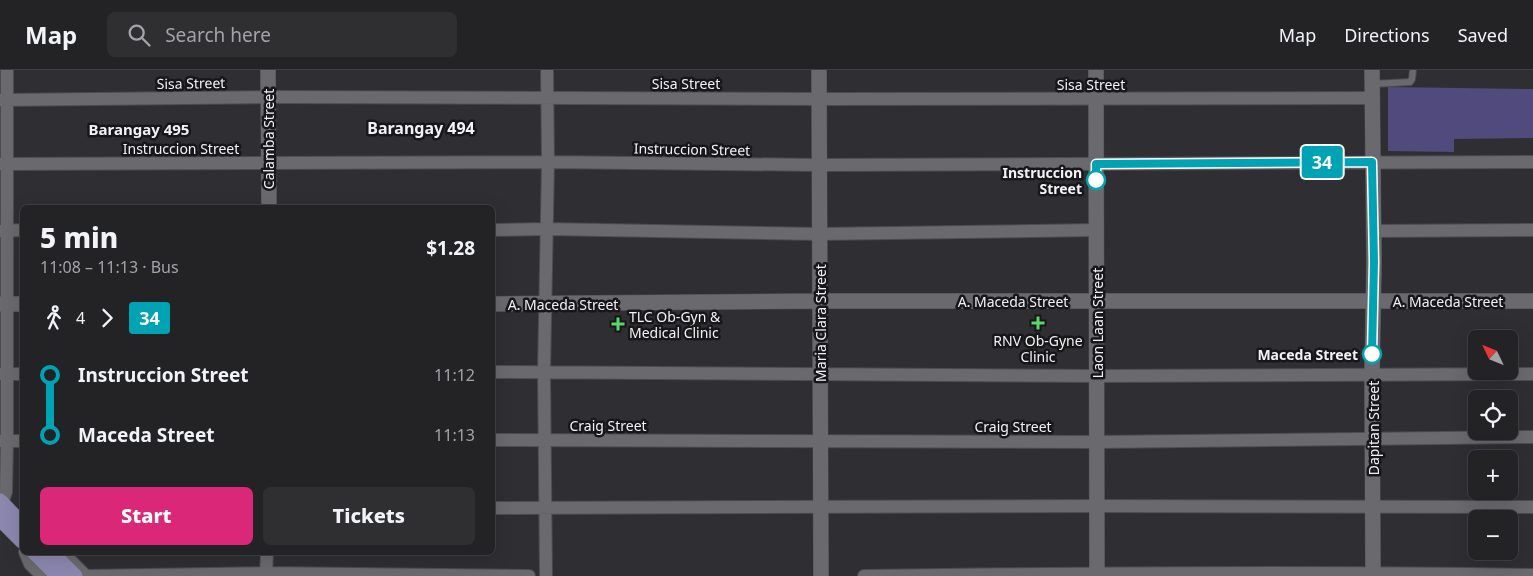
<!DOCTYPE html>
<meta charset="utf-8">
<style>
body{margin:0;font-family:"Noto Sans",sans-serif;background:#2f2f32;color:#f1f3f6;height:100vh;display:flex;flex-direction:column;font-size:19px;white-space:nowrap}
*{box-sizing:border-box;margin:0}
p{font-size:16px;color:#a3a4a7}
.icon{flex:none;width:28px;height:28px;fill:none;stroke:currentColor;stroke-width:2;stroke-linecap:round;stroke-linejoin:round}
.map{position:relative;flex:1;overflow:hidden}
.details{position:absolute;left:20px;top:135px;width:475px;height:350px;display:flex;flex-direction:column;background:#232326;border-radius:8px;box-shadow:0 5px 20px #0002,0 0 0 1px #404043}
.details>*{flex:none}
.badge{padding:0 10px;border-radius:4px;font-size:18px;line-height:32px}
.needle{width:32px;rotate:313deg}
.tools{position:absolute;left:1468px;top:260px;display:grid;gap:10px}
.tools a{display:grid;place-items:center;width:50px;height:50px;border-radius:8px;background:#232326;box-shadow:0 5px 20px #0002,0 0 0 1px #404043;font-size:25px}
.map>.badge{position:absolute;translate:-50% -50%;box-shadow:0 0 0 2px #fff}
.legs{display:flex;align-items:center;gap:8px;height:55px;padding:0 20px;font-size:16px}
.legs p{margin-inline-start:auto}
.summary{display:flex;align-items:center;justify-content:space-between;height:85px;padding:0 20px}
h1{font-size:28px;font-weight:800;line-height:38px}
.button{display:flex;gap:10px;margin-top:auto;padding:10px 20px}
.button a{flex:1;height:58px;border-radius:8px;background:#db2777;color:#fff;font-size:20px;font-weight:800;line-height:58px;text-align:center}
.button a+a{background:#2f2f32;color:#f1f3f6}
ul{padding:0 20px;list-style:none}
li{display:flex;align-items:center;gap:18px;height:60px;font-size:19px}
li i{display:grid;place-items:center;width:8px;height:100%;margin:0 6px;background:currentColor}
li i::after{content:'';width:12px;height:12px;margin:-6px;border:4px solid;border-radius:50%;background:#232326}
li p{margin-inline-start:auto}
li:first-child i{background:linear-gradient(#0000 50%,currentColor 0)}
li:last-child i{background:linear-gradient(currentColor 50%,#0000 0)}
header{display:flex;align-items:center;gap:30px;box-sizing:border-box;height:70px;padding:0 25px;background:#232326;border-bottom:1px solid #404043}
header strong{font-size:24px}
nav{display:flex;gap:28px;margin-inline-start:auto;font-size:18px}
.search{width:350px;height:45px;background:#2f2f32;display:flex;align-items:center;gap:12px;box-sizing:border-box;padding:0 18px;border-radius:8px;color:#a3a4a7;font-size:19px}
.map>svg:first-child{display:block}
</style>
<header>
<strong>Map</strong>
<div class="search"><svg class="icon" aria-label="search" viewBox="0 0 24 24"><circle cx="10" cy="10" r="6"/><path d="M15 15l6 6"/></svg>Search here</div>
<nav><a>Map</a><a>Directions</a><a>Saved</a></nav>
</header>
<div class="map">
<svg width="1533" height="506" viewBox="0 0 1533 506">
<rect width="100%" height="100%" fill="#2f2f33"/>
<path fill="#514a7c" d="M1388,17l145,2v49l-79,1v13l-66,-1z"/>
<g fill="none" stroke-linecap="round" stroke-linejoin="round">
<defs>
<path id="lane" d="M1373,14l37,-2 2,-3 1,-9"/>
<path id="street" d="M0,30l276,-3 543,2 553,-1
M0,94l548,-2 271,3 714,-3
M492,160l55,-1 272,5 277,-4
M0,161l22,-1
M1374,161l159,-1
M492,302l606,4 435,-2
M0,304h22
M492,370l606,2 435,-5
M0,371h22
M2,433l4,-11 1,-51v-371
M492,438l606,-2 435,1
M25,482l5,12 12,12
M62,482l24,24
M85,506l181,-3 263,3
M266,506l1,-24
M546,506l-2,-204 4,-210 -1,-92
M864,506c223,-3 446,-5 669,-1"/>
<path id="secondary" d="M268,0l1,138
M819,0l2,506
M1096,0l1,506
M1372,0l2,192 -2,112 1,202
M0,234h22
M492,234l327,-3h714"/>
<path id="primary" d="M0,431l22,23
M0,449l22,22
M34,482l24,24
M51,482l24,24"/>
</defs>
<use href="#lane" stroke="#4c4b4e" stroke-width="8"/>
<use href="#street" stroke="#4c4b4e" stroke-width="14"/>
<use href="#secondary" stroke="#4c4b4e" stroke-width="16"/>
<use href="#primary" stroke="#4c4b4e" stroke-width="16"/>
<use href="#lane" stroke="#6a6a6e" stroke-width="6"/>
<use href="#street" stroke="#6a6a6e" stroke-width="12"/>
<use href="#secondary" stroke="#6a6a6e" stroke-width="15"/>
<use href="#primary" stroke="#8b87af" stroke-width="15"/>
</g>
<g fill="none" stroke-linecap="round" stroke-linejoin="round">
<defs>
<path id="line-1" d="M1096,110v-16l276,-2 2,100 -2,92"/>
</defs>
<use href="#line-1" stroke="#fff" stroke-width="11"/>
<use href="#line-1" stroke="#00a3b4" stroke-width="8"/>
</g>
<g fill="#fff" stroke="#00a3b4" stroke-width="2.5">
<circle cx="1096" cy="110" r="9"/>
<circle cx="1372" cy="284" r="9"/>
</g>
<g fill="#5cd56d" stroke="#171719" stroke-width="2">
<path d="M1035.5 245.5h5v5h5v5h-5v5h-5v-5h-5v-5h5z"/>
<path d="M615.5 246.5h5v5h5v5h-5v5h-5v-5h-5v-5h5z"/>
</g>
<g text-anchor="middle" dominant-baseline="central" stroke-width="5" stroke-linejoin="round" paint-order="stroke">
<g font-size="14" fill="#f2f1f4" stroke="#171719">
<text transform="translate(191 13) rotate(-1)">Sisa Street</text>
<text x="686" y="13">Sisa Street</text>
<text x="1091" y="14">Sisa Street</text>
<text transform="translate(268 69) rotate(-90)">Calamba Street</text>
<text x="181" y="78">Instruccion Street</text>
<text transform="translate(692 79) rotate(1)">Instruccion Street</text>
<text x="1013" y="231">A. Maceda Street</text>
<text x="1448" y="231">A. Maceda Street</text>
<text x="563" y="234">A. Maceda Street</text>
<text transform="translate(820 253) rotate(-90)">Maria Clara Street</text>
<text transform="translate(1097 253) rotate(-90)">Laon Laan Street</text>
<text x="608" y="355">Craig Street</text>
<text x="1013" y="356">Craig Street</text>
<text transform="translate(1373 358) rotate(-90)">Dapitan Street</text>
</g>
<g font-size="14" font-weight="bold" fill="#f2f1f4" stroke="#171719" text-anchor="end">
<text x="1082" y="102">Instruccion<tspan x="1082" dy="16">Street</tspan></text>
<text x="1358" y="284">Maceda Street</text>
</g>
<g font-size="14" fill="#f2f1f4" stroke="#171719" text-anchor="start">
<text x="629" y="246">TLC Ob-Gyn &amp;<tspan x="629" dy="16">Medical Clinic</tspan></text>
<text x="1038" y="270" text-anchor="middle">RNV Ob-Gyne<tspan x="1038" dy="16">Clinic</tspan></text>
</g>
<g font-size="15" font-weight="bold" fill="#f2f1f4" stroke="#171719">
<text x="139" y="59">Barangay 495</text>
</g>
<g font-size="16" font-weight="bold" fill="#f2f1f4" stroke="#171719">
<text x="421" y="58">Barangay 494</text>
</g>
</g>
</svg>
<div class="tools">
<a><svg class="needle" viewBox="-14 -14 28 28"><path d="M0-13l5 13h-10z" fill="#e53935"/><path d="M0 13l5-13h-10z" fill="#a3a4a7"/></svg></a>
<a><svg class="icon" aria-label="locate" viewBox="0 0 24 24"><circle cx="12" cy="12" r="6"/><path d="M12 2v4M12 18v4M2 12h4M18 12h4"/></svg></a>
<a>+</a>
<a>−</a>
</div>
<b class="badge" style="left:1322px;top:92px;background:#00a3b4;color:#fff">34</b>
<section class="details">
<div class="summary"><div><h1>5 min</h1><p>11:08 – 11:13 · Bus</p></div><b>$1.28</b></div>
<div class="legs"><svg class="icon" aria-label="walk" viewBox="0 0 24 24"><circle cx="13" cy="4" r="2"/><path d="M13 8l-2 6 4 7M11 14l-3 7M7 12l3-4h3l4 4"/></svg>4<svg class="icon" aria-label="forward" viewBox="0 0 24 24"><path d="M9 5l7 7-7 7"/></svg><b class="badge" style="background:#00a3b4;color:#fff">34</b></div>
<ul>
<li><i style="color:#00a3b4"></i><b>Instruccion Street</b><p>11:12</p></li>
<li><i style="color:#00a3b4"></i><b>Maceda Street</b><p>11:13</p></li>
</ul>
<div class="button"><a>Start</a><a>Tickets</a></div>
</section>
</div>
